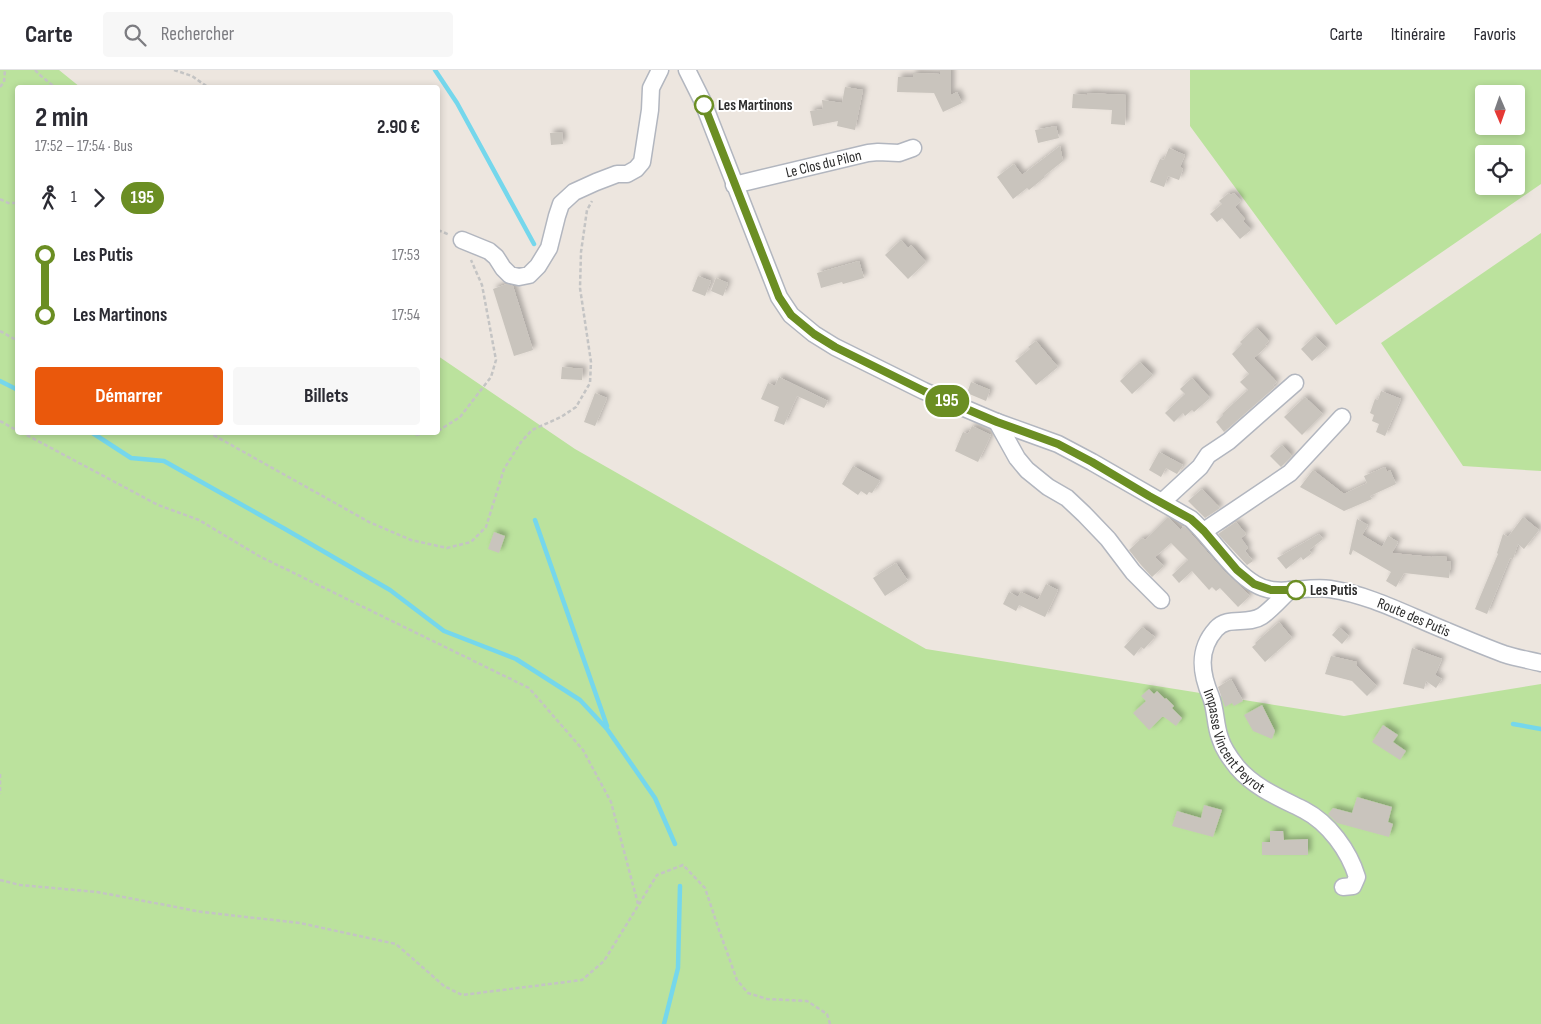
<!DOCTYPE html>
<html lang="fr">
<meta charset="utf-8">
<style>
body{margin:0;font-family:"Sofia Sans Condensed",sans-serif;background:#f7f7f7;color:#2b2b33;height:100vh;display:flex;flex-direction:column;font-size:19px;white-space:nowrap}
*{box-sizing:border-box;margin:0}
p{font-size:16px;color:#7c7c81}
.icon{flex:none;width:28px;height:28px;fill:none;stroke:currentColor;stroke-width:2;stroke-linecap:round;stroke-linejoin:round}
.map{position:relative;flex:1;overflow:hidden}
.sheet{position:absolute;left:15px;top:15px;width:425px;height:350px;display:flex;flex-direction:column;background:#fff;border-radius:5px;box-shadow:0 2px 8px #0003}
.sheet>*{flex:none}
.badge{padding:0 10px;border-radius:16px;font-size:18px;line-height:32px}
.needle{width:32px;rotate:178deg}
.buttons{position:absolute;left:1475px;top:15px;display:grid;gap:10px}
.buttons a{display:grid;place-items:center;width:50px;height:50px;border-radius:5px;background:#fff;box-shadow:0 2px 8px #0003;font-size:25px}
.map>.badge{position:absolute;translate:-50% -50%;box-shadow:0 0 0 2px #fff}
.legs{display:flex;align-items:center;gap:8px;height:55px;padding:0 20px;font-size:16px}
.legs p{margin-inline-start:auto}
.headline{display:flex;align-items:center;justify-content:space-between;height:85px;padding:0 20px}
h1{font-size:28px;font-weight:700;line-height:38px}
.cta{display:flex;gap:10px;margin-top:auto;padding:10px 20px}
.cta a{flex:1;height:58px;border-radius:5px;background:#ea580c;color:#fff;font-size:20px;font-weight:700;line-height:58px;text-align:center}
.cta a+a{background:#f7f7f7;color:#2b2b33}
ul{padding:0 20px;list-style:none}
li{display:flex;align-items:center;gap:18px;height:60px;font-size:19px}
li i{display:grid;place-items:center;width:8px;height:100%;margin:0 6px;background:currentColor}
li i::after{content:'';width:12px;height:12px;margin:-6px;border:4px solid;border-radius:50%;background:#fff}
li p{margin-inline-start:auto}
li:first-child i{background:linear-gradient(#0000 50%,currentColor 0)}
li:last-child i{background:linear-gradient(currentColor 50%,#0000 0)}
header{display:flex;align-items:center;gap:30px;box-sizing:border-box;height:70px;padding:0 25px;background:#fff;border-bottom:1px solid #e1e1e2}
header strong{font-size:24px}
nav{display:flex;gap:28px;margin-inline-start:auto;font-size:18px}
.search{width:350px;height:45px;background:#f7f7f7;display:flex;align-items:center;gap:12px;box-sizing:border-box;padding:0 18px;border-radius:5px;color:#7c7c81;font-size:19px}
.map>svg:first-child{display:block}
</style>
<header>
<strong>Carte</strong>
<div class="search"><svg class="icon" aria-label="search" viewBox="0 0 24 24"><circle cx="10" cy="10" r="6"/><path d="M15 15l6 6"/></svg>Rechercher</div>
<nav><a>Carte</a><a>Itinéraire</a><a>Favoris</a></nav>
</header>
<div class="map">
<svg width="1541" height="954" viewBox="0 0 1541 954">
<defs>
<filter id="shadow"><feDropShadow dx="3.5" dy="-3.5" stdDeviation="2.5" flood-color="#0004"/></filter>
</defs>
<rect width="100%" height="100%" fill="#ede6df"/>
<path fill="#bbe29d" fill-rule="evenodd" d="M0,0h59l21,17 -62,1v344h420v-76l137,93 351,200 418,67 197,-32v340h-1541z
M1190,0h351v114l-205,141 -146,-199zM1484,24h32v32h-32zM1484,84h32v32h-32z
M1541,163v238l-78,-5 -82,-123z"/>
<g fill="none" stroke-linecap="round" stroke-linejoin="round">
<path stroke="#75d7ec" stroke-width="4.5" d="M435,0l22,33 77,141
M0,311l18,9
M91,362l40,26 33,3 121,68 105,61 54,41 72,28 64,41 27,29 48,69 20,46
M535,450l72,206
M1513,654l28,5
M664,954l14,-56 2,-82"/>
</g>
<path fill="#c9c4bd" filter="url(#shadow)" d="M940,0h11v25l6,-3 5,11 -19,9 -9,-19 -37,-1 1,-15h15v-4l27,1z
M845,17l18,3 -8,40 -18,-4 1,-5 -25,5 -3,-15 13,-2 -1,-9 20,3z
M1087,23l39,2 -1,30 -14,-1 1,-14 -40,-2 1,-14 14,1z
M1056,56l3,12 -21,5 -3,-13z
M562,62l1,12 -12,1 -1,-12z
M1060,76l3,15 -19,15 1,1 -16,13 -2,-2 -14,11 -16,-22 17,-13 8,11z
M1169,78l16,7 -5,12 3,2 -4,11 -11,-4 -4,11 -14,-5 10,-23 4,1z
M1229,123l2,2 3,-2 7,8 -6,6 10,12 -2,2 8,9 -11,9 -18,-21 -5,4 -7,-8 12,-10 -3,-3z
M901,170l7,8 3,-3 15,17 -18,17 -23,-24z
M859,191l5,17 -21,6 -1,-2 -21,6 -4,-15z
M698,206l13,5 -6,15 -13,-5z
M716,208l12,5 -5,13 -12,-5z
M507,214l6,2 20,64 -19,6 -21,-67z
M1255,258h2l12,13 -4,4 2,1 -13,12 23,24 -4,3 2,2 -51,45 -8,-10 7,-7 -1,-1 26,-24 -8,-8 9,-8 -17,-20 10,-10 -2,-2z
M1315,266l12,12 -15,13 -11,-12z
M1036,271l22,26 -22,18 -21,-24 15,-12 -2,-2z
M1140,292l13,13 -21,19 -12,-13z
M562,297l21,2 -1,11 -21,-1z
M779,307l49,24 -4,7 -27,-12 -13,29 -10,-4 5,-14 -18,-8 7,-16 7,3z
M1192,308l18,20 -16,14 -2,-2 -7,6 -2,-3 -9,9 -9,-9 20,-19 -5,-5z
M971,312l19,8 -4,11 -19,-8z
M1381,321l20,8 -16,37 -9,-4 3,-8 -7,-3 2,-6 -4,-2 5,-14 3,1z
M595,323l12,5 -12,28 -11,-4z
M1305,327l18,17 -21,21 -18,-18z
M972,356l19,9 -13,27 -23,-11 8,-19 5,2z
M1282,375l10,11 -11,11 -11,-11z
M1159,382l24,13 -6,9 -11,-6 -5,9 -12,-7z
M853,396l27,15 -8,12 -3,-1 -2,3 -6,-4 -3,4 -16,-11z
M1385,397l2,5 3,-2 6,14 -26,12 2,3 -28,12 -44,-24 13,-17 31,24 23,-11 -3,-7z
M1202,419l18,19 -15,10 -17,-17z
M1168,447l13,13 2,-4 2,1 38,43 27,26 -12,11 -18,-19 -4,3 -4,-4 -3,3 -17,-19 -13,12 -7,-8 16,-15 -17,-17 -16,14 9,9 -12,11 -11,-12 -12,-15 13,-12 3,2z
M1523,447l16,13 -15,19 -6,-5 -5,15 -3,-1 -23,56 -12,-5 23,-55 -1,-1 6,-19 5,3z
M1357,449l11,6 -6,10 20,12 6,-11 10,6 -6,11 40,4 1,-1 14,1 -1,4 5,1 -2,16 -45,-5 -8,14 -10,-6 5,-9 -38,-22 -2,5 -2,-1z
M1236,452l10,12 -5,4 7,10 -3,3 8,10 -6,4 -29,-31z
M494,462l11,4 -6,17 -11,-4z
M1319,464l4,5 -14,11 3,3 -9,7 -2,-3 -15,12 -9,-11z
M896,493l12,18 -23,15 -12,-18z
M1046,514l12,6 -13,27 -26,-12 -3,6 -13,-7 6,-12 9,5 3,-5 17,8z
M1279,552l13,16 -27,24 -13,-15 4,-3 -1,-1z
M1142,557l13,10 -11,12 -3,-2 -7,9 -10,-9z
M1339,557l10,9 -7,8 -10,-9z
M1412,578l30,11 -7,16 7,4 -6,9 -10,-7 -2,8 -21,-5z
M1331,586l26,6 -1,3 21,21 -10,10 -15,-15 -27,-7z
M1231,609l12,22 -9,5 -2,-3 -7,4 -7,-20z
M1149,619l5,5 3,-3 8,8 1,-1 8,8 -2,2 10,10 -6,8 -12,-9h-2l-13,13 -16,-17 13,-12 -5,-5z
M1262,635l13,26 -3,8 -19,-8 -9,-16z
M1383,655l15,10 -5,7 13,9 -6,9 -28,-18z
M1357,727l35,10 -4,15 5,2 -4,13 -52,-14 -9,-9 5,-6 19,5z
M1204,735l18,5 -9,27 -41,-11 5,-15 24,7z
M1270,761h13l1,9 24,-1v16h-46v-13h8z"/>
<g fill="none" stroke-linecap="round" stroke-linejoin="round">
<defs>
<g id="minor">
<path id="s1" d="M687,0l15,30 77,197 12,18 23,19 21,13 89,44 73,31 61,22 34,18 99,57c20,18 42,53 64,65 23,14 50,1 75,5 41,6 79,27 117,42 19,8 38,16 57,23 12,4 25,6 37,9"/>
<path id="s2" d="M734,115l134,-32 10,-1 21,1 14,-5"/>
<path d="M462,170l27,11 7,6 7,11 7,7 9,2 10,-2 9,-9 11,-18 8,-32 4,-12 13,-12 22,-10 21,-8h10l9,-5 6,-7 8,-52 1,-22 9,-18"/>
<path d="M997,352l20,36 10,12 21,17 19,11 17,16 24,25 25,33 28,28"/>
<path d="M1162,432l38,-35 8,-12 21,-14 66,-58"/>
<path d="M1204,461l86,-58 52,-56"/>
<path id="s3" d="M1290,520c-9,8 -18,19 -28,26 -15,10 -34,-1 -46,13 -19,21 -15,45 -5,68 5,13 4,28 9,41 3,11 10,20 17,29 18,21 43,31 67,43 25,13 45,41 53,67l-4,9 -10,1"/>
</g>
</defs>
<use href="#minor" stroke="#b2b6bf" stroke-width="19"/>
<path stroke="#c4c4c4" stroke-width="2.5" stroke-dasharray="4 2.5" stroke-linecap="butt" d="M35,0l6,6 15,12
M174,0l18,6 17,12
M0,17l4,-5 1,-12
M0,129l8,4h10
M438,160l12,5
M0,261l18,10
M0,351l18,10
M438,361l22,-14 31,-40 5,-17 -14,-75 -11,-25
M21,362l137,73 41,15 60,36 270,132 54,62 28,52 27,102
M208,362l161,90 42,18 36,8 24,-6 15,-15 18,-58 17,-27 11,-12 29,-13 15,-10 14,-24 1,-21 -11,-74 1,-36 6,-42 5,-9
M410,362l5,3 20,-3
M0,704v20
M0,810l20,5 77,7 105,20 98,11 96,21 48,42 18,9 120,-15 22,-19 53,-86 26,-10 22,23 14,42 18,50 11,13 19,6 40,2 20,13 3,10"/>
<use href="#minor" stroke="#fff" stroke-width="16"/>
</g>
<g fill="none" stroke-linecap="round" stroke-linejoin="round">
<defs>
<path id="line-1" d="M704,35l75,192 12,18 23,19 21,13 89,44 73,31 61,22 34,18 57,34 42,23 13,12 33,39 17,14 17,6h25"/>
</defs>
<use href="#line-1" stroke="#fff" stroke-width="11"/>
<use href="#line-1" stroke="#6b8e23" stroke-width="8"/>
</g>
<g fill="#fff" stroke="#6b8e23" stroke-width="2.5">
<circle cx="704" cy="35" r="9"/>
<circle cx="1296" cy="520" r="9"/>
</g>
<g text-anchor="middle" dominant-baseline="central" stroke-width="4" stroke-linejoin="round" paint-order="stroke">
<g font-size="15" font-weight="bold" fill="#2c2c2c" stroke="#fff" text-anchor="start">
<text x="718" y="35">Les Martinons</text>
<text x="1310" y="520">Les Putis</text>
</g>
<g font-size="15" fill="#2c2c2c" stroke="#fff">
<text stroke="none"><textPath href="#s2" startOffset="92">Le Clos du Pilon</textPath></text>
<text stroke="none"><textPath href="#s1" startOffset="974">Route des Putis</textPath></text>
<text stroke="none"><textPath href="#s3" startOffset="211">Impasse Vincent Peyrot</textPath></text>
</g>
</g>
</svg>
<div class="buttons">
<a><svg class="needle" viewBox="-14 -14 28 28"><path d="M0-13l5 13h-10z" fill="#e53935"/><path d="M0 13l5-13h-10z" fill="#7c7c81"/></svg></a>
<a><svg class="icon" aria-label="locate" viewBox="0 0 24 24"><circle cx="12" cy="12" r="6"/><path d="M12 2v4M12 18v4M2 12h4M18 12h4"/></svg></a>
</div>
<b class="badge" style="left:947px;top:331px;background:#6b8e23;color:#fff">195</b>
<section class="sheet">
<div class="headline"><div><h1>2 min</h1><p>17:52 – 17:54 · Bus</p></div><b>2.90 €</b></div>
<div class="legs"><svg class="icon" aria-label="walk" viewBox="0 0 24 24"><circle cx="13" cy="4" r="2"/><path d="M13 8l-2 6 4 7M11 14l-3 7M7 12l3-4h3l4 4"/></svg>1<svg class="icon" aria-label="forward" viewBox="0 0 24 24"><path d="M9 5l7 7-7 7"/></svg><b class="badge" style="background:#6b8e23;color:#fff">195</b></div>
<ul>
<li><i style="color:#6b8e23"></i><b>Les Putis</b><p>17:53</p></li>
<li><i style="color:#6b8e23"></i><b>Les Martinons</b><p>17:54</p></li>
</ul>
<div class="cta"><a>Démarrer</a><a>Billets</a></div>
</section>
</div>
